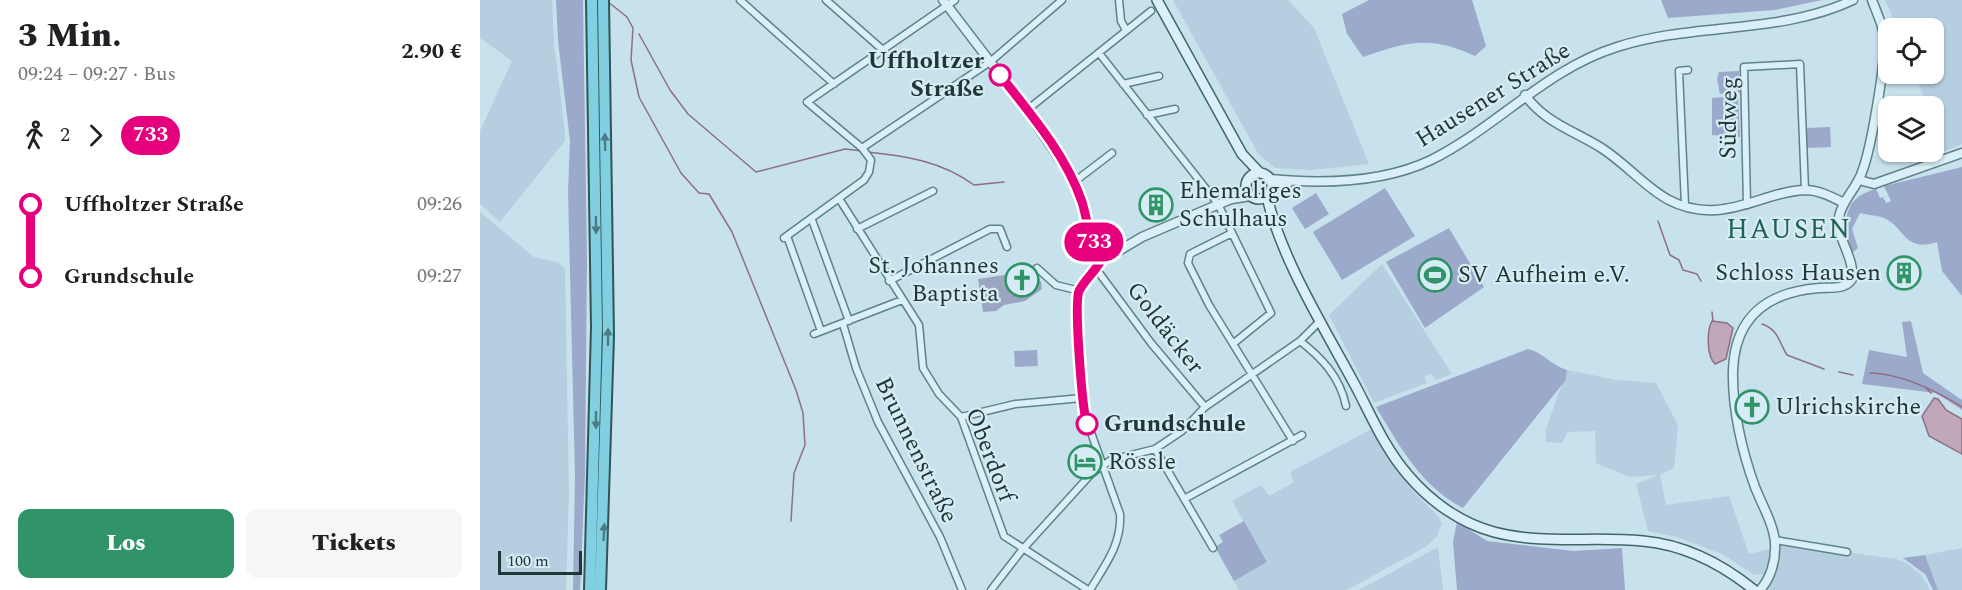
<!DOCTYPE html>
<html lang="de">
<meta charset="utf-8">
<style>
body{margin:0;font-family:Spectral,serif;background:#f6f6f6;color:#202124;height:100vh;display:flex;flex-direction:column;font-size:22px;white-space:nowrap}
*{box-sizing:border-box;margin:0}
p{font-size:20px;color:#757577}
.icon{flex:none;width:33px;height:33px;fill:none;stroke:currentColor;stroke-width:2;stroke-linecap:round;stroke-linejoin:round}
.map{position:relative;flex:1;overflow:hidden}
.side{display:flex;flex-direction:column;background:#fff;width:480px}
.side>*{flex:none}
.badge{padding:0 12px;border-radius:20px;font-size:21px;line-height:39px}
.controls{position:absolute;left:1398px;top:18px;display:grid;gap:12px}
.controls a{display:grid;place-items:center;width:66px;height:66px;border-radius:12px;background:#fff;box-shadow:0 2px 4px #0004;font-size:30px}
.scale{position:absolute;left:18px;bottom:15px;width:84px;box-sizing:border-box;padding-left:6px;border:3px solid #203738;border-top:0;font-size:16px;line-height:21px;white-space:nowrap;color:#203738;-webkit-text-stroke:4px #d6ecf4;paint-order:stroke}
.map>.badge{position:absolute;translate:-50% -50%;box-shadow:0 0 0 3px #fff}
.legs{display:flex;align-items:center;gap:9px;height:66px;padding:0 18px;font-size:20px}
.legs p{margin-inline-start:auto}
.headline{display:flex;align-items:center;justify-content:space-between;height:102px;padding:0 18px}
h1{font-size:33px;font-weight:800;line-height:45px}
.action{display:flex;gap:12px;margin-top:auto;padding:12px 18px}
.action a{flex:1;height:69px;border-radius:12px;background:#319368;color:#fff;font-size:24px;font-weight:800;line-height:69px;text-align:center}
.action a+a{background:#f6f6f6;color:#202124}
ul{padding:0 18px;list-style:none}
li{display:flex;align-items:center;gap:21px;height:72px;font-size:22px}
li i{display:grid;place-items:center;width:9px;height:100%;margin:0 8px;background:currentColor}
li i::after{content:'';width:15px;height:15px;margin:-8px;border:4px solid;border-radius:50%;background:#fff}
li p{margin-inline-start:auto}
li:first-child i{background:linear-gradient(#0000 50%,currentColor 0)}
li:last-child i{background:linear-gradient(currentColor 50%,#0000 0)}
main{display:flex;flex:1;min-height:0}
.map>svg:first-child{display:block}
</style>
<main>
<section class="side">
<div class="headline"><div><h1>3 Min.</h1><p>09:24 – 09:27 · Bus</p></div><b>2.90 €</b></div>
<div class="legs"><svg class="icon" aria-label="walk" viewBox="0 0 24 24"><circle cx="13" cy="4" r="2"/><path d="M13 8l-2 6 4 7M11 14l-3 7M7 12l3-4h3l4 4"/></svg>2<svg class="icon" aria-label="forward" viewBox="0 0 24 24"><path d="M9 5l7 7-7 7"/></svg><b class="badge" style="background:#e6007e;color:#fff">733</b></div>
<ul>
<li><i style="color:#e6007e"></i><b>Uffholtzer Straße</b><p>09:26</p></li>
<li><i style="color:#e6007e"></i><b>Grundschule</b><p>09:27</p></li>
</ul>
<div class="action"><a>Los</a><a>Tickets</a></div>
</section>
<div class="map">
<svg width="1482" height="590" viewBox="0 0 1482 590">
<rect width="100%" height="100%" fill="#c7e2ec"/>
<path fill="#b5cfe1" d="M0,0h72l2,43 11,89v9l-65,81 -20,-18v-73l32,-70 -32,-23z
M693,0h115l26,28 55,136 -58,6 -35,-2 -17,-13z
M1405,0h77v144l-17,7 -11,-30v-15h-6l-14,-32h20v-46h-37z
M0,212l54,45 23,5 8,7 4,223 -3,98h-86z
M902,264l70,110 -16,6 -5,-6 -4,1 -3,2 3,6 -53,20 -45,-88z
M1087,370l50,10 39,3 22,42 -4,43 -14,7 6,30 63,-9 20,58 22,-5 -5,25 -12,1 -30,-20 -47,-18 -29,-6 -12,-47 22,-9 -29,2 -33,-14 -1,-32 -27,1 -6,11 -16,-1v-13z
M892,429l13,25 27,36 27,27 3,7 -5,12 -10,10 -80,44h-108l-5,-9 33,-19 -35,-61 29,-16 8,11 25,-14 -4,-10z
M1299,543l118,16 11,5 15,13 7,13h-162l9,-20z
M958,547l5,43h-84z
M1482,548v42h-24l-13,-35z"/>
<path fill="#9baaca" d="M76,0h27l4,258 -2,217 -5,115h-7l2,-114 -7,-285 2,-50 -12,-100z
M889,0h103l14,46 -11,10c-45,-21 -68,-14 -112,1l-16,-23 -5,-20z
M1181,0h161l-47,10 -107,8z
M1259,71v6l2,1 -1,15 -20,1 -3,-15 2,-7z
M1258,96l2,41 -28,-2v-37z
M1350,127l1,20 -24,1 -2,-20z
M1482,167v129l-20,-25 -5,-29c-33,11 -32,-15 -53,-24 -7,-3 -17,-3 -24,-5l-8,16 6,19 -6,5c-9,-29 -11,-55 24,-64l4,9 3,-1 3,6 5,-2 -7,-15z
M905,188l30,48 -73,44 -29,-48z
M836,193l13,21 -24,15 -13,-21z
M969,228l35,59 -59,41 -39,-66z
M1431,321l12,52 39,27v10l-26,-17 -74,-9 7,-34 38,7 -5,-35z
M1048,349c15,3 24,17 39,21l-2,11 -102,127c-42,-22 -63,-61 -87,-101z
M557,350l1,16 -23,1 -1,-16z
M764,521l23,41 -33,19 -19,-34 8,-5 -4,-7z
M977,522l30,19 86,10 49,-3 3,42h-168l-4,-48z
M1445,555l13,35h-5l-8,-16 -22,-16z"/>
<path fill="#9aa6bf" d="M551,271l10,11 1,7 -17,12 -21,4 -8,6 -13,1 -5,-33z"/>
<path fill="#c0a8ba" stroke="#8e6f84" stroke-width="1.5" d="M1232,321l15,2 6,5 -7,31 -11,5c-9,-9 -8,-34 -3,-43z
M1454,398l4,1 8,11 16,9v35l-33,-18 -7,-20z"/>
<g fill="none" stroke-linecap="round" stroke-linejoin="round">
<path stroke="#8e6f84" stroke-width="1.5" d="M127,1l20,16 6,11 -2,32 8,37 42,76 18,20 10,1 23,38 64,158 7,23 2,32 -11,28 -3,48
M159,34l31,56 18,24 68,58 89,-23 17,2
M387,152c39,4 74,9 107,33l30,-3
M1178,221l12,34 9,5 4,10 14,4 4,7
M1232,312l1,9
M1282,324c16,5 17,18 25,31l37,14
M1359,372l14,3
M1390,373c32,1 65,17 92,34
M1446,388l5,5"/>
<defs>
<path id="minor" d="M260,0l94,84
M346,0l58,51
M475,0l-148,102 55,46 128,-86 72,-62
M639,0l2,21 5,9
M619,53l119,151 53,109 -37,30
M643,84l36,-8
M547,110l124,-99
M667,115l28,-6
M594,182l38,-29
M360,200l79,125 4,43 16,26 22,23 43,119 84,54
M1205,205l-6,-134 9,-1
M1267,205l-3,-138 56,-3 5,126
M332,220l37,101
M377,229l76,-38
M752,233l-42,21 -2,9 21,42 84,136
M307,236l34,95
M304,238l80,-58 5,-8 2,-12 -9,-12
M557,268l19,17 24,6
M617,270l54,73 54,64
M409,281l101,-52h10l7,18
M363,324l13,44 22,54 62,115 22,53
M334,334l88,-34
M820,341c22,17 40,36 46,65
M481,417l54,-13 67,-6
M675,449l58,99
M704,499l118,-64
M1295,540l72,12
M511,590l31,-40 70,-77 19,-13 44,-11 27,-18 23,-24 95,-66 20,-20
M610,590c15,-25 32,-46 30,-76l-37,-104 -6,-110c5,-16 18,-27 26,-43"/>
<path id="tertiary" d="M463,0l84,110 38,57 16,32 17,54 5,4 9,-2 30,-18 89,-38 14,-10
M1045,95c20,28 50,36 78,54 39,26 59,64 113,61 31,-2 59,-19 89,-20 14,0 27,7 39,13
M790,179c52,5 113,4 161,-19 66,-33 115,-91 186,-113 77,-25 162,-12 236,-47
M1379,180l15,4 88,-31
M792,188l16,-5
M752,199l18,-3
M1280,590c11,-12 16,-30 15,-47 -1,-18 -13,-38 -20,-56 -13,-35 -23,-79 -22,-117 2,-54 35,-78 86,-82 12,-1 26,2 33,-9 3,-22 -16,-40 -13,-62 3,-17 18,-29 23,-45 9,-23 25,-114 22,-137 -2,-12 -8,-24 -12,-35"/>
<path id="secondary" d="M677,0l85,154 17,18
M766 186a13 13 0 1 1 26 0a13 13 0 1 1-26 0Z
M787,196c12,59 59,135 88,189 16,30 30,64 53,90 22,26 52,48 86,57 49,13 100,4 149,9 43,4 79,23 111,49"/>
<path id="trunk" d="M110,590l7,-263 -5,-327
M120,590l8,-254 -5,-336"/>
</defs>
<use href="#minor" stroke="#5d8387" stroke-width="9"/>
<use href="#tertiary" stroke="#5d8387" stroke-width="11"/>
<use href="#secondary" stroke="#406669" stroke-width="12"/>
<use href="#trunk" stroke="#315455" stroke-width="14"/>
<use href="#minor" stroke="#daeff7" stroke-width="6"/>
<use href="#tertiary" stroke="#daeff7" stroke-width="8"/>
<use href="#secondary" stroke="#daeff7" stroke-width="9"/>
<use href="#trunk" stroke="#80d0e2" stroke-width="10"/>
</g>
<defs><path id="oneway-solid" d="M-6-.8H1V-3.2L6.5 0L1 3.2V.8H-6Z" transform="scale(1.5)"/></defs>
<g fill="#4b7c84">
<use href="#oneway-solid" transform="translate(125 142) rotate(-91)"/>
<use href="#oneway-solid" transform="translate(116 225) rotate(89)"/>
<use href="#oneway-solid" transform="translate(128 337) rotate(-90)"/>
<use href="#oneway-solid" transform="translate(116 420) rotate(90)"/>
<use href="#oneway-solid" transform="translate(124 532) rotate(-87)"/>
</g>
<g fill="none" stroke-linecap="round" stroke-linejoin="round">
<defs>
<path id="line-1" d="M520,75c30,38 66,80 82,127 5,16 8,44 21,55 -6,13 -18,22 -24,34 -5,12 3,118 8,133"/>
</defs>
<use href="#line-1" stroke="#fff" stroke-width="14"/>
<use href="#line-1" stroke="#e6007e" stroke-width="9"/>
</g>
<defs>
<symbol id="building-ring" viewBox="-11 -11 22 22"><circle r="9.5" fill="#d6ecf4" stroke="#319368" stroke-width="1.5"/><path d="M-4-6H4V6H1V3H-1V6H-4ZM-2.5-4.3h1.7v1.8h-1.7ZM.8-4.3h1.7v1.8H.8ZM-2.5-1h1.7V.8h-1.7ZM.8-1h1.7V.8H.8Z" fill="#319368"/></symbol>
<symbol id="stadium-ring" viewBox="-11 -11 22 22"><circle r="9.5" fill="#d6ecf4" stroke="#319368" stroke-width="1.5"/><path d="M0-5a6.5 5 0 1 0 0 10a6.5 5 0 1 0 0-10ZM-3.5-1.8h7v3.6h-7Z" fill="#319368"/></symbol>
<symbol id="church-ring" viewBox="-11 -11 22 22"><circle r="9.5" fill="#d6ecf4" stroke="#319368" stroke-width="1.5"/><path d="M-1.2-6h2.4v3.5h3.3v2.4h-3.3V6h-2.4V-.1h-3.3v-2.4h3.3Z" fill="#319368"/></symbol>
<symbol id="hotel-ring" viewBox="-11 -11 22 22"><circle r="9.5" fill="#d6ecf4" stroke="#319368" stroke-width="1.5"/><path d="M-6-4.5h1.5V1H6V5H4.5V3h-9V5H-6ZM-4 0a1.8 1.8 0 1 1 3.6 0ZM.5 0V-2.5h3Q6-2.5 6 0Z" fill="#319368"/></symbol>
</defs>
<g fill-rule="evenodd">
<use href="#building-ring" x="657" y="186" width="38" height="38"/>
<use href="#building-ring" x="1405" y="254" width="38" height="38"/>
<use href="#stadium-ring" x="936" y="256" width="38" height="38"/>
<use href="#church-ring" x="523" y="261" width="38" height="38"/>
<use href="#church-ring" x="1253" y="388" width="38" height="38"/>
<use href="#hotel-ring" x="586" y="443" width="38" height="38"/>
</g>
<g fill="#fff" stroke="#e6007e" stroke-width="3">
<circle cx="520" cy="75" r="10"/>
<circle cx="607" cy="424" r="10"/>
</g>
<g text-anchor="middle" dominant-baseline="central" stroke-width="4.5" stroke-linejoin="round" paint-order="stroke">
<g font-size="24" font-weight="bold" fill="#203738" stroke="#d6ecf4" text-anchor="end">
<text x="504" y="61">Uffholtzer<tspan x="504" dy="28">Straße</tspan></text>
<text x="624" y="424" text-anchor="start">Grundschule</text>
</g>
<g font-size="24" fill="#203738" stroke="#d6ecf4">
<text transform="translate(1013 95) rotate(-32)">Hausener Straße</text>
<text transform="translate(1249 118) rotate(-89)">Südweg</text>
<text transform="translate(685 328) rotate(52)">Goldäcker</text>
<text transform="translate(436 450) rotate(64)">Brunnenstraße</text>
<text transform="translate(510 455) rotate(69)">Oberdorf</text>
</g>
<g font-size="24" fill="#203738" stroke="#d6ecf4" text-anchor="start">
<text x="699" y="191">Ehemaliges<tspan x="699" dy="28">Schulhaus</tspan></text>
<text x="519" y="266" text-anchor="end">St. Johannes<tspan x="519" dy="28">Baptista</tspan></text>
<text x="1401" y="273" text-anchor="end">Schloss Hausen</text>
<text x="978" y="275">SV Aufheim e.V.</text>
<text x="1295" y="407">Ulrichskirche</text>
<text x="628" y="462">Rössle</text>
</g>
<g font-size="27" letter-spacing="1.5" fill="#226254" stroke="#d6ecf4">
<text x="1309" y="230">HAUSEN</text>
</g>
</g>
</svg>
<div class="controls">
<a><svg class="icon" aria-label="locate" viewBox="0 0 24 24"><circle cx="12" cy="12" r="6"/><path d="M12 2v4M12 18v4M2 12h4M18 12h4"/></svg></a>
<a><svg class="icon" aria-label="layers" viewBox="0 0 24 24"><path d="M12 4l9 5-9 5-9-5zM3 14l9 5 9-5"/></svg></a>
</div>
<div class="scale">100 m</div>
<b class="badge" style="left:614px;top:242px;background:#e6007e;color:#fff">733</b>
</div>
</main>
